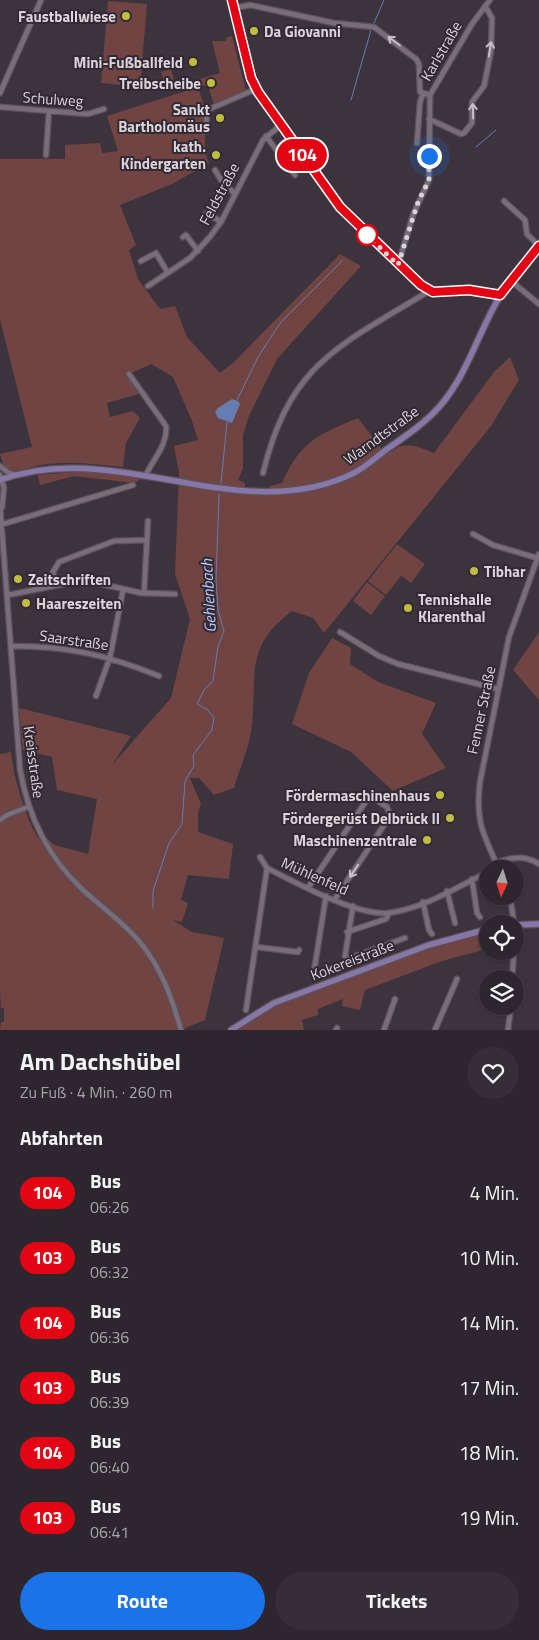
<!DOCTYPE html>
<html lang="de">
<meta charset="utf-8">
<style>
body{margin:0;font-family:"Titillium Web",sans-serif;background:#362e36;color:#f1f3f6;height:100vh;display:flex;flex-direction:column;font-size:19px;white-space:nowrap}
*{box-sizing:border-box;margin:0}
p{font-size:16px;color:#a7a5aa}
.icon{flex:none;width:28px;height:28px;fill:none;stroke:currentColor;stroke-width:2;stroke-linecap:round;stroke-linejoin:round}
.map{position:relative;height:1030px;overflow:hidden}
.details{display:flex;flex-direction:column;background:#2e262e;flex:1}
.details>*{flex:none}
.badge{padding:0 10px;border-radius:16px;font-size:18px;line-height:32px}
.needle{width:32px;rotate:184deg}
.fabs{position:absolute;left:479px;top:860px;display:grid;gap:10px}
.fabs a{display:grid;place-items:center;width:45px;height:45px;border-radius:50%;background:#2e262e;box-shadow:0 1px 4px #0004,0 0 0 1px #49434a;font-size:25px}
.you{position:absolute;width:25px;height:25px;margin:-12px;border:4px solid #fff;border-radius:50%;background:#1a73e8;box-shadow:0 0 0 8px #1a73e833}
.map>.badge{position:absolute;translate:-50% -50%;box-shadow:0 0 0 2px #fff}
h2{padding:0 20px;font-size:19px;line-height:45px}
.round{display:grid;place-items:center;flex:none;width:52px;height:52px;border-radius:26px;background:#362e36}
.summary{display:flex;align-items:center;justify-content:space-between;height:85px;padding:0 20px}
h1{font-size:24px;font-weight:700;line-height:38px}
.primary-button{display:flex;gap:10px;margin-top:auto;padding:10px 20px}
.primary-button a{flex:1;height:58px;border-radius:30px;background:#1a73e8;color:#fff;font-size:20px;font-weight:700;line-height:58px;text-align:center}
.primary-button a+a{background:#362e36;color:#f1f3f6}
ul{padding:0;list-style:none}
li{display:flex;align-items:center;gap:15px;height:65px;padding:0 20px}
li div{flex:1}
li b{display:block;font-size:19px}
li em{font-style:normal}
li .badge{min-width:55px;font-weight:700;text-align:center}
.map>svg:first-child{display:block}
</style>
<div class="map">
<svg width="539" height="1030" viewBox="0 0 539 1030">
<rect width="100%" height="100%" fill="#3d333d"/>
<path fill="#704442" d="M108,1l39,3 -7,83 -39,-4z
M232,36l14,55 -32,14 -6,-20 -6,1 -2,-7 20,-6 -8,-32h14v-3z
M171,69l5,18 -9,3 -6,-18z
M198,87l7,22v43l4,11 -37,21 -52,21 16,40 -7,5 9,29 22,30 15,-3 12,31 33,36 13,-10 107,-109 21,12 -84,93 -28,57 -6,19v33l-5,12 7,3 -1,11c42,3 85,-4 122,-26 7,-4 30,-21 35,-22 11,-3 23,3 33,7l60,-81 16,-15 9,23 -28,46 -167,207 -11,-15 -21,-7c-51,38 -33,68 -41,121 -3,19 -12,38 -17,56l-20,7 -15,-17h-9l11,26 -3,9v19l35,12 -4,35 -41,-4 -7,25 7,3 -6,19 -9,-2 19,12 32,6 -19,82 -25,10h-180l1,-8h3v-14h-3l-1,-17v-237l11,-2c3,27 13,62 27,86l6,-2 11,9 33,9 9,-55 -40,-9 -5,-33 -29,-7 -4,-42 112,28 -19,29 59,-67 19,-79 -15,-45 4,-101 -5,-27 24,-6 -6,-19 -19,-44 -22,-13 -24,11 12,19 -32,9 3,14 23,-6 7,7 -14,25 -3,24c-28,-3 -56,-6 -83,-2 -13,2 -27,12 -37,-1l-3,-10 32,-7 -32,-128v-160h65v-14l35,-2 2,10 16,-2 -11,-35z
M358,418l26,34 -22,15 -45,18 -47,6v-5l12,-3c19,-42 35,-48 76,-65z
M87,471l55,7 -8,5 -60,-7 -34,9 -2,-10z
M397,544l28,20 -14,19 -19,-14 9,7 -15,19 -18,-14z
M367,582l18,14 -14,19 -18,-14z
M539,632v68l-26,-30z
M332,638l19,10 -1,16 28,18 58,21 -14,31 24,34 -53,23 -42,-39 -59,-28 17,-51z
M487,931v18l-45,12 -77,29 -5,20 -18,-4 1,-7 -25,10v6l-16,5 2,10h-67l24,-18 40,-16 130,-49z"/>
<path fill="#667db4" d="M232,399l6,2 2,3 -8,19 -14,-5 -3,-6 3,-4z"/>
<g fill="none" stroke-linecap="round" stroke-linejoin="round">
<path stroke="#667db4" stroke-width="1" d="M374,23l10,-23
M351,100l20,-70
M476,147l20,-17
M237,400l21,-43 23,-35 62,-62
M221,484l6,-62
M153,908v-17l16,-48 13,-19 3,-43 9,-15 -1,-11 19,-25 2,-12 -6,-8 -11,-6 7,-14 9,-9 5,-35 6,-15 -6,-21 -2,-31 3,-85"/>
<defs>
<path id="minor" d="M232,0l19,78 7,14 82,115 58,58 31,26 40,-1 31,5
M234,8l16,-3 84,18 40,4 42,32 3,5 1,28 10,3
M0,93l41,-93
M0,107l88,7 16,-5
M429,119l32,15 3,-1 8,-10v-21l12,-16 7,-35 1,-33 -7,-12
M206,131l1,-21 49,-21
M266,136l29,39
M417,143l3,-41 3,-8
M46,155l3,-44
M215,170l6,10 13,13
M504,201l21,19 2,14 12,12
M205,215l2,-2 14,9
M183,237l3,-2 12,16
M141,261l15,-8 12,20
M398,265l15,-50 16,-35 1,-85 42,-71 18,-24
M511,281l28,23
M148,286l42,-28 19,-20 12,-16 42,-82 18,-15
M129,374l37,52c2,19 -13,33 -20,49
M0,466l9,7 8,2
M263,473c27,-111 77,-127 166,-182
M0,475l4,13 -2,19
M0,505l20,264c8,48 27,87 62,120 19,18 40,32 57,52 22,26 33,57 42,89
M0,525l133,-40
M473,534l20,11 44,13
M55,584l-2,-12 6,-10 55,-21 33,-1
M144,593l4,-72
M8,595l76,-15 57,13 34,1
M340,632l39,24 19,8 100,25
M11,646c57,0 96,9 148,30
M96,696l14,-39 13,-67
M0,820l7,-5 21,-8
M260,857l7,11
M496,863c15,-6 29,-8 43,1
M499,869c-16,-35 -24,-48 -19,-87l29,-145 30,-83
M472,879l5,34 3,4
M308,888l58,-87 6,-4 15,10 3,9 -55,83
M447,891l8,32
M510,896l5,34
M423,902l6,28 3,4
M353,906l-8,50 2,3 58,-21
M347,932l39,-13 3,-6
M256,947l42,5 1,-2
M314,971l12,-75
M512,979l2,-28
M246,1010l21,-142c29,15 90,48 121,45 35,-4 69,-26 100,-41
M336,1030l1,-2
M384,1030l11,-31
M435,1030l22,-51
M508,1030l3,-24"/>
<path id="major" d="M0,480c116,-43 240,49 354,-7 12,-6 22,-16 33,-24 19,-13 38,-26 53,-43 26,-30 37,-69 56,-103 11,-20 29,-39 43,-57
M515,925l24,-1
M231,1030l43,-27 155,-58 59,-16"/>
</defs>
<use href="#minor" stroke="#5b525b" stroke-width="7"/>
<use href="#major" stroke="#5b525b" stroke-width="8"/>
<use href="#minor" stroke="#796d7a" stroke-width="4.5"/>
<use href="#major" stroke="#8777a7" stroke-width="5.5"/>
</g>
<defs><path id="oneway-shaft" d="M-6 0H5M1.5-3L5.5 0L1.5 3" fill="none" stroke-width="1.6" stroke-linecap="round" stroke-linejoin="round" transform="scale(1.25)"/></defs>
<g stroke="#c7bfc8">
<use href="#oneway-shaft" transform="translate(394 41) rotate(-143)"/>
<use href="#oneway-shaft" transform="translate(490 49) rotate(-81)"/>
<use href="#oneway-shaft" transform="translate(473 111) rotate(-92)"/>
<use href="#oneway-shaft" transform="translate(354 871) rotate(124)"/>
</g>
<g fill="none" stroke-linecap="round" stroke-linejoin="round">
<defs>
<path id="line" d="M232,0l19,78 7,14 82,115 81,78 12,7 36,-2 31,5 39,-49"/>
</defs>
<use href="#line" stroke="#fff" stroke-width="11"/>
<use href="#line" stroke="#e30513" stroke-width="8"/>
<path stroke="#dad4db" stroke-width="5" stroke-dasharray="0 9" d="M367,235l31,30 20,-63 11,-22v-24"/>
</g>
<g fill="#c0be41" stroke="#332933" stroke-width="2">
<circle cx="126" cy="16" r="5"/>
<circle cx="254" cy="31" r="5"/>
<circle cx="193" cy="62" r="5"/>
<circle cx="211" cy="83" r="5"/>
<circle cx="220" cy="118" r="5"/>
<circle cx="216" cy="155" r="5"/>
<circle cx="474" cy="571" r="5"/>
<circle cx="18" cy="579" r="5"/>
<circle cx="26" cy="603" r="5"/>
<circle cx="408" cy="608" r="5"/>
<circle cx="440" cy="795" r="5"/>
<circle cx="450" cy="818" r="5"/>
<circle cx="427" cy="840" r="5"/>
</g>
<circle fill="#fff" stroke="#e30513" stroke-width="2.5" cx="367" cy="235" r="10"/>
<g text-anchor="middle" dominant-baseline="central" stroke-width="4" stroke-linejoin="round" paint-order="stroke">
<g font-size="15" font-weight="bold" fill="#dad4db" stroke="#332933" text-anchor="end">
<text x="116" y="16">Faustballwiese</text>
<text x="264" y="31" text-anchor="start">Da Giovanni</text>
<text x="183" y="62">Mini-Fußballfeld</text>
<text x="201" y="83">Treibscheibe</text>
<text x="210" y="109">Sankt<tspan x="210" dy="17">Bartholomäus</tspan></text>
<text x="206" y="146">kath.<tspan x="206" dy="17">Kindergarten</tspan></text>
<text x="484" y="571" text-anchor="start">Tibhar</text>
<text x="28" y="579" text-anchor="start">Zeitschriften</text>
<text x="418" y="599" text-anchor="start">Tennishalle<tspan x="418" dy="17">Klarenthal</tspan></text>
<text x="36" y="603" text-anchor="start">Haareszeiten</text>
<text x="430" y="795">Fördermaschinenhaus</text>
<text x="440" y="818">Fördergerüst Delbrück II</text>
<text x="417" y="840">Maschinenzentrale</text>
</g>
<g font-size="15" fill="#dad4db" stroke="#332933">
<text transform="translate(441 51) rotate(-60)">Karlstraße</text>
<text transform="translate(53 99) rotate(4)">Schulweg</text>
<text transform="translate(219 194) rotate(-62)">Feldstraße</text>
<text transform="translate(381 435) rotate(-36)">Warndtstraße</text>
<text transform="translate(74 640) rotate(8)">Saarstraße</text>
<text transform="translate(481 710) rotate(-78)">Fenner Straße</text>
<text transform="translate(34 762) rotate(82)">Kreisstraße</text>
<text transform="translate(315 876) rotate(24)">Mühlenfeld</text>
<text transform="translate(352 960) rotate(-21)">Kokereistraße</text>
</g>
<g font-size="16" font-style="italic" fill="#b6cbfb" stroke="#332933">
<text transform="translate(208 596) rotate(-93)">Gehlenbach</text>
</g>
</g>
</svg>
<div class="fabs">
<a><svg class="needle" viewBox="-14 -14 28 28"><path d="M0-13l5 13h-10z" fill="#e53935"/><path d="M0 13l5-13h-10z" fill="#a7a5aa"/></svg></a>
<a><svg class="icon" aria-label="locate" viewBox="0 0 24 24"><circle cx="12" cy="12" r="6"/><path d="M12 2v4M12 18v4M2 12h4M18 12h4"/></svg></a>
<a><svg class="icon" aria-label="layers" viewBox="0 0 24 24"><path d="M12 4l9 5-9 5-9-5zM3 14l9 5 9-5"/></svg></a>
</div>
<div class="you" style="left:429px;top:156px"></div>
<b class="badge" style="left:302px;top:155px;background:#e30513;color:#fff">104</b>
</div>
<section class="details">
<div class="summary"><div><h1>Am Dachshübel</h1><p>Zu Fuß · 4 Min. · 260 m</p></div><a class="round"><svg class="icon" aria-label="heart" viewBox="0 0 24 24"><path d="M12 20l-8-8c-3-5 5-10 8-4 3-6 11-1 8 4z"/></svg></a></div>
<h2>Abfahrten</h2>
<ul>
<li><span class="badge" style="background:#e30513;color:#fff">104</span><div><b>Bus</b><p>06:26</p></div><em>4 Min.</em></li>
<li><span class="badge" style="background:#e30513;color:#fff">103</span><div><b>Bus</b><p>06:32</p></div><em>10 Min.</em></li>
<li><span class="badge" style="background:#e30513;color:#fff">104</span><div><b>Bus</b><p>06:36</p></div><em>14 Min.</em></li>
<li><span class="badge" style="background:#e30513;color:#fff">103</span><div><b>Bus</b><p>06:39</p></div><em>17 Min.</em></li>
<li><span class="badge" style="background:#e30513;color:#fff">104</span><div><b>Bus</b><p>06:40</p></div><em>18 Min.</em></li>
<li><span class="badge" style="background:#e30513;color:#fff">103</span><div><b>Bus</b><p>06:41</p></div><em>19 Min.</em></li>
</ul>
<div class="primary-button"><a>Route</a><a>Tickets</a></div>
</section>
